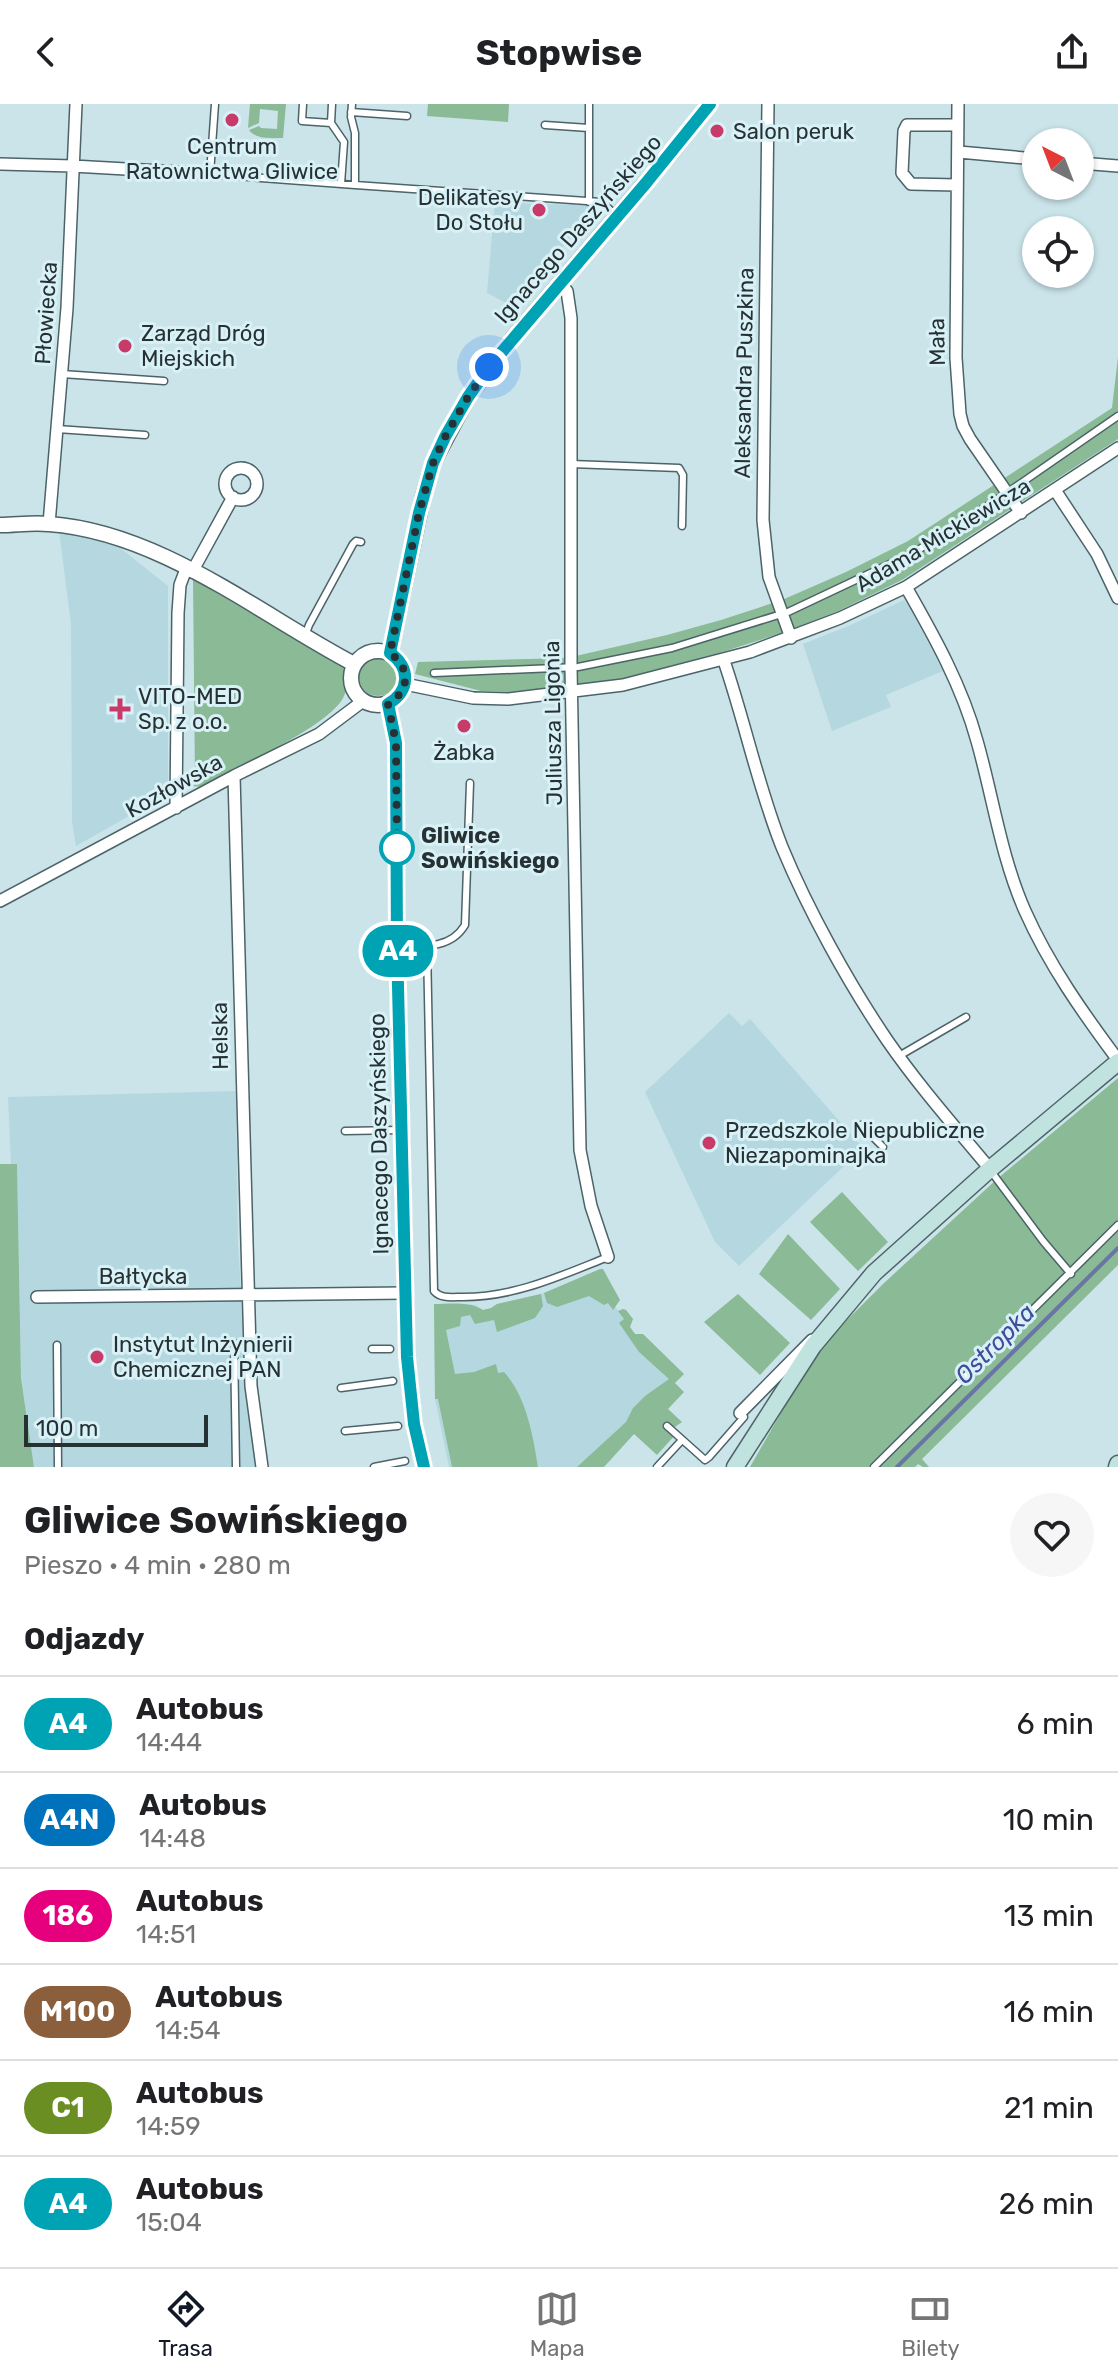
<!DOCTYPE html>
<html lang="pl">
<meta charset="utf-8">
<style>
body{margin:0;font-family:Rubik,sans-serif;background:#f6f6f6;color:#202124;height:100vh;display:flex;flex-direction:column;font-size:30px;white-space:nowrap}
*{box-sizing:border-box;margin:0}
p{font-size:26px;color:#757577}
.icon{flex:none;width:44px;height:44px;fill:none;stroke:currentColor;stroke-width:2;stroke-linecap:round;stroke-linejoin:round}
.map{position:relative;height:1363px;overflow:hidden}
.sheet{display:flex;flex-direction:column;background:#fff;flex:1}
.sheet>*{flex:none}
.badge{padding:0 16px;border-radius:26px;font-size:28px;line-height:52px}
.needle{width:52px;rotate:318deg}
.buttons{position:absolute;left:1022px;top:24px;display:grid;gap:16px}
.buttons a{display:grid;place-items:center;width:72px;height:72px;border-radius:50%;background:#fff;box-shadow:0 2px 6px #0004;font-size:40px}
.scale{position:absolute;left:24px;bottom:20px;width:184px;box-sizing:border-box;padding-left:8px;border:4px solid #273133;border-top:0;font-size:22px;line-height:28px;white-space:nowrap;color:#273133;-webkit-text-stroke:6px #d7f1f7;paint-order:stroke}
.you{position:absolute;width:40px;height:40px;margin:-20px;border:6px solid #fff;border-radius:50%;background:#1a73e8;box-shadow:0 0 0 12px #1a73e833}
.map>.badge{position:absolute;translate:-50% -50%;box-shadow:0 0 0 4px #fff}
h2{padding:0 24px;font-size:30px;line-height:72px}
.round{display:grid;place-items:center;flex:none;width:84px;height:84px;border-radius:42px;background:#f6f6f6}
.summary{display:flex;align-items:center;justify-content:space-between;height:136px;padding:0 24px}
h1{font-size:38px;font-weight:700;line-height:60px}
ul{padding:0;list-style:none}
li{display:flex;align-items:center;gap:24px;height:96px;padding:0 24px;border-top:2px solid #e0e0e0}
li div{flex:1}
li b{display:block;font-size:30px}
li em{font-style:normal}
li .badge{min-width:88px;font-weight:700;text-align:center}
header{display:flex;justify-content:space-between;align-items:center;height:104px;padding:0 24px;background:#fff;font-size:36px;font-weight:700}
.menu{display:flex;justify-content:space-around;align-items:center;height:112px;border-top:2px solid #e0e0e0;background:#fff;font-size:22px;color:#757577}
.menu a{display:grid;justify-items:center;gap:4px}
.menu .on{color:#111827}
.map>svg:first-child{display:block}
</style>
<header><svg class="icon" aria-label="back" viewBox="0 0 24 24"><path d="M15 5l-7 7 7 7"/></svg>Stopwise<svg class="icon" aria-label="share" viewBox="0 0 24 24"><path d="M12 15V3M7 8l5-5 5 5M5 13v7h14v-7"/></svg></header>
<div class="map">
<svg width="1118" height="1363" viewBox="0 0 1118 1363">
<rect width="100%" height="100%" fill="#cae4ea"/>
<path fill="#b5d8e0" d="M495,96l36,4 68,1 -87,101 -25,-13z
M59,426l60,17 49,39v208l-92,52 -4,-24 -1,-197z
M904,496l6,8 33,63 -57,24 5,12 -59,24 -29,-87 50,-20z
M729,909l13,13 8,-7 113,129 -124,118 -24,-24 -70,-150z
M236,987l2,154 11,160 8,62h-223l-13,-89 -4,-214h-6l-3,-67z
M597,1167l20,38 23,32 39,37 -85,89h-145l-14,-68 -1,-95h32l10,1 7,5 8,-1 6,-5 47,-11z"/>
<path fill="#8aba96" d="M250,0h36l-3,34c-11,0 -27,2 -34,-8l10,-4 2,2 16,1 1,-18 -18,-2 -1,14 -11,5z
M428,0h81l-1,18 -81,-6z
M1118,253v82l-216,141 -64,31 -53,21 -66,21 -102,27 -51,8 -53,4 -32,-1 -66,-17 3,-12 149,-4 100,-23 54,-15 61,-20 64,-28 62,-31 204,-133z
M193,475l156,89c-1,9 -1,21 -6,30 -14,28 -111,72 -142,89l-8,-1 2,-6z
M359 573a19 19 0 1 1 38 0a19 19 0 1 1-38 0Z
M1118,974v187l-196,194 7,8h-6l-5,-3 -3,3h-165l43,-75 33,-51 57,-57 114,-105z
M0,1060h17l4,214 13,89h-34z
M842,1088l46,50 -30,29 -48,-49z
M788,1130l52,55 -29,31 -52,-46z
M600,1165h3l17,31 -7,10 -5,-7 -4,2 -15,-9 -32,11 -10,-4 -3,-10z
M541,1190l2,12 -8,12 -38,14 -3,-12 -19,4 -5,-9 -9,2 -1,9 -14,4 9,44 19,-2 22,-8 2,9 6,-1c22,24 29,63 34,95h-86l-14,-68h-3l-1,-95c16,0 35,-3 49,6l8,-2 6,-4z
M738,1190l52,49 -30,32 -56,-53z
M623,1205l3,1 7,9 -3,8 5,7h8l41,40 -9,9 9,9 -16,17 14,13 -10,7 4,5 -19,21 -23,-21 -30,33h-27l49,-45 7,-14 12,-12 24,-17 -30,-27 -20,-29 5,-4 -6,-8z"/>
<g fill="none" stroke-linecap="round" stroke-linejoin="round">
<path stroke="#6875a5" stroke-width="4" d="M897,1363l221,-219"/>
<defs>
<path id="service" d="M303,0l-1,17 29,2
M332,0l-1,19 13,19 -3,42
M352,0l-1,13 4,16v52l246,17 15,13
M351,8l56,4
M545,21l44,3
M196,69l159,12
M210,70l5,-70
M589,98v-98
M62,270l102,7
M57,325l88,6
M571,360l108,4 4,7 -1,51
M305,532l4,-11 44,-81 3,-3 5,1
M434,569l144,-6 94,-19 116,-36 127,-60 86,-55 117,-81
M397,841c25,1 53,5 68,-20l5,-142
M427,843l7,344c7,8 18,6 29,6 52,0 97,-21 145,-40
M899,952l67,-39
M861,1021l22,22
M345,1027l56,-1
M990,1066l53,71 28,33
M234,1239l2,124
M57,1241l1,122
M372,1245h18
M341,1284l52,-7
M667,1322l38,34 4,-3 35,-40
M345,1327l53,-5
M374,1363l31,-6
M657,1363l25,-27
M874,1363l244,-242"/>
<path id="minor" d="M768,0l-5,416 6,57 22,61
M958,0l-2,254 4,56 3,12 7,13 51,74
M959,48l77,7
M1080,59l38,3
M0,60l73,2 123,7
M957,81l-46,-1 -9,-11 2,-42 3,-6h51
M560,179l7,8 4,27v350l9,482 11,56 17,51
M225 380a16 16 0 1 1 32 0a16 16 0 1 1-32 0Z
M1055,386l42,64 21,44
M49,420l18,-216 9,-204
M192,468l41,-75
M906,483c28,49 56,99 71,154 16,56 24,116 48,170 24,54 58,102 93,149
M724,557c21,61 34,126 58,186 26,63 67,137 105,193 31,45 68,87 103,129
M405,580l68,14 35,1 115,-14 127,-33 90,-34 66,-31 212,-139
M234,672l17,610 11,81
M176,704l2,-195 2,-28 6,-16
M0,797l234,-125 85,-42 44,-33
M37,1193l368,-4
M740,1309l72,-73"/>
<path id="tertiary" d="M0,421c16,0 33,-3 49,-1 111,8 210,90 305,140
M351 574a27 27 0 1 1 54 0a27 27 0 1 1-54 0Z
M390,549l33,-156 10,-34 35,-66 45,-59 158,-185 39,-49
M388,600l8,39 1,202 10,412 7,67 10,43"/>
<path id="secondary" d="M735,1363l78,-121 61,-73 116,-104 128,-107
M1117,1363l1,-3"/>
</defs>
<use href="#service" stroke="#4c6368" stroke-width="9"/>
<use href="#minor" stroke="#4c6368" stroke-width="14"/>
<use href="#tertiary" stroke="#4c6368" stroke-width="17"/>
<use href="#secondary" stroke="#4c6368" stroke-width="19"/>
<use href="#service" stroke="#fff" stroke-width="6"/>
<use href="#minor" stroke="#fff" stroke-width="11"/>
<use href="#tertiary" stroke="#fff" stroke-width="14"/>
<use href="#secondary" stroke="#c1e3df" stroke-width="16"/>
</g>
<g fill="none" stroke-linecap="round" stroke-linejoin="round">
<defs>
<path id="line" d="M424,1363l-10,-43 -7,-67 -10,-412 -1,-202 -8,-39c22,-13 23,-36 2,-51l29,-140 14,-50 12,-26 23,-40 21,-30 157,-184 64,-79"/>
</defs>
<use href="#line" stroke="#fff" stroke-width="18"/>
<use href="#line" stroke="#00a3b4" stroke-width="12"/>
<path stroke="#273133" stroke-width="8" stroke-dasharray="0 14.4" d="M397,744l-1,-105 -8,-39c22,-13 23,-36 2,-51l29,-140 14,-50 12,-26 23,-40 21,-30"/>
</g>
<g fill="#c83a68" stroke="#d7f1f7" stroke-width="3">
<circle cx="232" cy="16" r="8"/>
<circle cx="717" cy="27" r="8"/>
<circle cx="539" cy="106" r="8"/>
<circle cx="125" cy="242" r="8"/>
<path d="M116 593h8v8h8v8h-8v8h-8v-8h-8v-8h8z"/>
<circle cx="464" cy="622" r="8"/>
<circle cx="709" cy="1039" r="8"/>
<circle cx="97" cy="1253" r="8"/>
</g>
<circle fill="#fff" stroke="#00a3b4" stroke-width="4" cx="397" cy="744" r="16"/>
<g text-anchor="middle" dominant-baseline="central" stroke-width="6" stroke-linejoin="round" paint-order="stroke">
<g font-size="22" fill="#273133" stroke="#d7f1f7" text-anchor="start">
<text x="733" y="27">Salon peruk</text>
<text x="232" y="42" text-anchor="middle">Centrum<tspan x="232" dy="25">Ratownictwa Gliwice</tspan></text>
<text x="523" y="93" text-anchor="end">Delikatesy<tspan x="523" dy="25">Do Stołu</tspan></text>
<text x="141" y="229">Zarząd Dróg<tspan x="141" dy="25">Miejskich</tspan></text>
<text x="138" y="592">VITO-MED<tspan x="138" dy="25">Sp. z o.o.</tspan></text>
<text x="464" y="648" text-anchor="middle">Żabka</text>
<text x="725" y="1026">Przedszkole Niepubliczne<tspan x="725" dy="25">Niezapominajka</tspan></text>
<text x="113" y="1240">Instytut Inżynierii<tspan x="113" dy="25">Chemicznej PAN</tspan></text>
</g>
<g font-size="22" fill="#273133" stroke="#d7f1f7">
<text transform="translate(578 125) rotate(-49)">Ignacego Daszyńskiego</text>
<text transform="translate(46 209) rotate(-86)">Płowiecka</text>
<text transform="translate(937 238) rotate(-91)">Mała</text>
<text transform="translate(744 269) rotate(-89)">Aleksandra Puszkina</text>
<text transform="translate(943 431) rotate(-31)">Adama Mickiewicza</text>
<text transform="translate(553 619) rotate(-91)">Juliusza Ligonia</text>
<text transform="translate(174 682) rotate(-29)">Kozłowska</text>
<text transform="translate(220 932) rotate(-91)">Helska</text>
<text transform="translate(379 1030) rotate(-91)">Ignacego Daszyńskiego</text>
<text x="143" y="1172">Bałtycka</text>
</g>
<g font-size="22" font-weight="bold" fill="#273133" stroke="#d7f1f7" text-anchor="start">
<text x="421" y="731">Gliwice<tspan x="421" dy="25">Sowińskiego</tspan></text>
</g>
<g font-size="24" font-style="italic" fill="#404b9d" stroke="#d7f1f7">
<text transform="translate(995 1240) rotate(-45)">Ostropka</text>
</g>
</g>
</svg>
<div class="buttons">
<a><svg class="needle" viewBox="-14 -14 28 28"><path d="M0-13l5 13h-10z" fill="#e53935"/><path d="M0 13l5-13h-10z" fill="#757577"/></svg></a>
<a><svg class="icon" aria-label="locate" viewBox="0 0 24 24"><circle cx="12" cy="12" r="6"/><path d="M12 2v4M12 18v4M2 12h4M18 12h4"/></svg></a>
</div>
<div class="scale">100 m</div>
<div class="you" style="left:489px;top:263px"></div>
<b class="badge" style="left:398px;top:847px;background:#00a3b4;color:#fff">A4</b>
</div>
<section class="sheet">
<div class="summary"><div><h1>Gliwice Sowińskiego</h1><p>Pieszo · 4 min · 280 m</p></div><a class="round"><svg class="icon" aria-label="heart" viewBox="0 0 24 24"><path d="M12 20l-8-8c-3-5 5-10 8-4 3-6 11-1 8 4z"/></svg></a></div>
<h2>Odjazdy</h2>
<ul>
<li><span class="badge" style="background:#00a3b4;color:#fff">A4</span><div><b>Autobus</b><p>14:44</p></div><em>6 min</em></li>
<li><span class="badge" style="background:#0072bc;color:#fff">A4N</span><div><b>Autobus</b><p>14:48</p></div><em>10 min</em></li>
<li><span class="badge" style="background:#e6007e;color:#fff">186</span><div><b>Autobus</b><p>14:51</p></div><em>13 min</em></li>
<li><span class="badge" style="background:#8b5e3c;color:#fff">M100</span><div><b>Autobus</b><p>14:54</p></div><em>16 min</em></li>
<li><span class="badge" style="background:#6b8e23;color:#fff">C1</span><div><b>Autobus</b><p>14:59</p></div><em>21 min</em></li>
<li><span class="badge" style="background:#00a3b4;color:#fff">A4</span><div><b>Autobus</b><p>15:04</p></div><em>26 min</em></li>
</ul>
</section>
<nav class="menu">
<a class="on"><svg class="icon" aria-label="directions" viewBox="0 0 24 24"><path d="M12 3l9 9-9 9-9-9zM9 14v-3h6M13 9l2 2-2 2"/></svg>Trasa</a>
<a><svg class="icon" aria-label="map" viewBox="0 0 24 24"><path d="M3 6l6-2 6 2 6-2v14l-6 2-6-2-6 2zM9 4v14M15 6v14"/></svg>Mapa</a>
<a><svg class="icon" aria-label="tickets" viewBox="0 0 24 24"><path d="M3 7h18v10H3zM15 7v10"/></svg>Bilety</a>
</nav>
